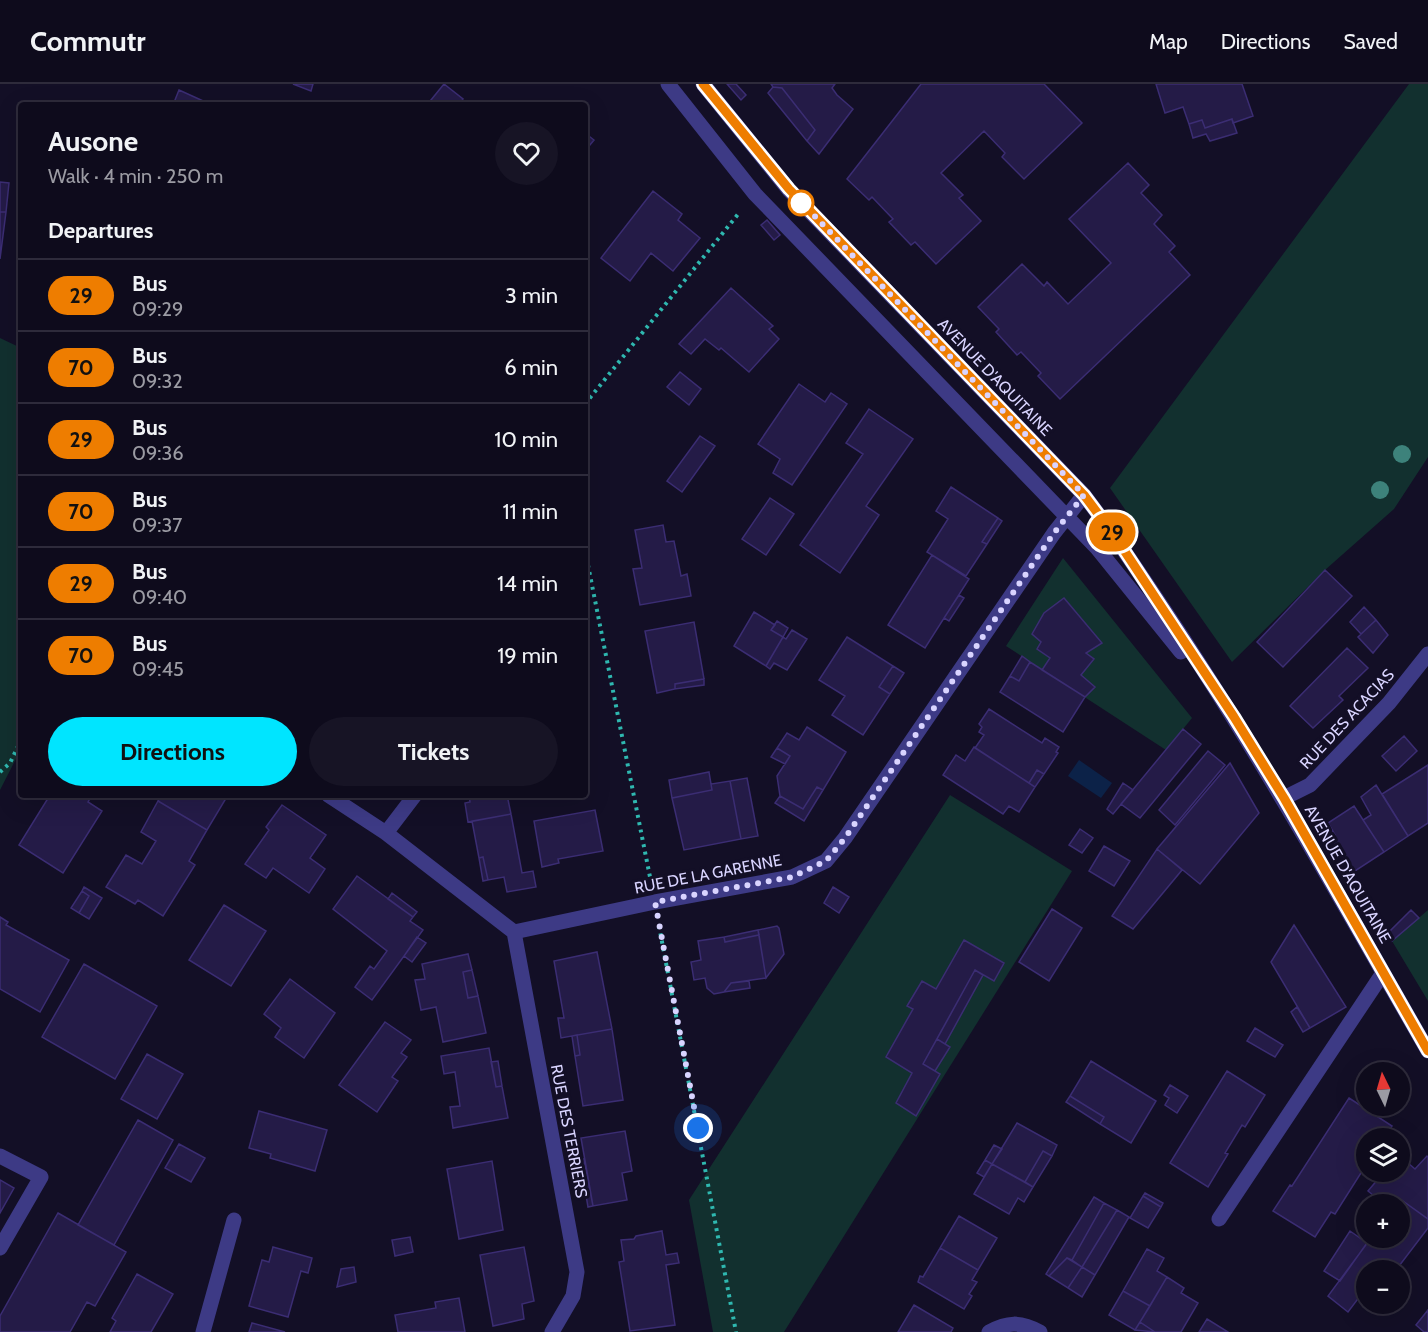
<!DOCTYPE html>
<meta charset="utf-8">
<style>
body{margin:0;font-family:Cabin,sans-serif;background:#171425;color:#f1f3f6;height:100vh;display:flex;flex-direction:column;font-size:22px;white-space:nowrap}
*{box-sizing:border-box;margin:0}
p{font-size:20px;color:#9b9ba3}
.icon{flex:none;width:33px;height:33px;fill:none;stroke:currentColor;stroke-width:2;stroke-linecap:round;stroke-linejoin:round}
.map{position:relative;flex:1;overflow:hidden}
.panel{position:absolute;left:18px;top:18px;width:570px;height:696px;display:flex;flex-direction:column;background:#0e0b1c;border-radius:6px;box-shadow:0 6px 24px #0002,0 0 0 2px #2e2b3b}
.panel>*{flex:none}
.badge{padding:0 12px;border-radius:20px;font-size:21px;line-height:39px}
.needle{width:39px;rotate:355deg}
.tools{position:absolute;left:1356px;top:978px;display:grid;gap:12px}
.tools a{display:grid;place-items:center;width:54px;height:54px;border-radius:50%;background:#0e0b1c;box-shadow:0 6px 24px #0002,0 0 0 2px #2e2b3b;font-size:30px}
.you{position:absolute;width:30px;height:30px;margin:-15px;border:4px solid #fff;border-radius:50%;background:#1a73e8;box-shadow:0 0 0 9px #1a73e833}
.map>.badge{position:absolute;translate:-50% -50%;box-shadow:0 0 0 3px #fff}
h2{padding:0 30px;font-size:22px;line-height:54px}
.round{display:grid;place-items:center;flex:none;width:63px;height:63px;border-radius:32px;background:#171425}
.summary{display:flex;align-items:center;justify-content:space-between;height:102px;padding:0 30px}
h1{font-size:28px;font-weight:700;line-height:45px}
.button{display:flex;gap:12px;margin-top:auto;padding:12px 30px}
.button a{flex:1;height:69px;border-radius:36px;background:#00e5ff;color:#111;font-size:24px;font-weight:700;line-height:69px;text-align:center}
.button a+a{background:#171425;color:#f1f3f6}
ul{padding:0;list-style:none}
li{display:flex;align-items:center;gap:18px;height:72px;padding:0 30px;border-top:2px solid #2e2b3b}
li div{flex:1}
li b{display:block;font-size:22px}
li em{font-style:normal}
li .badge{min-width:66px;font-weight:700;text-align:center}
header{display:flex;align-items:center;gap:36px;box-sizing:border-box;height:84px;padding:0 30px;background:#0e0b1c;border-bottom:2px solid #2e2b3b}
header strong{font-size:28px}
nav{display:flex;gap:33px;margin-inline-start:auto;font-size:21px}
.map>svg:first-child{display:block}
</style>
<header>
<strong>Commutr</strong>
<nav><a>Map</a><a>Directions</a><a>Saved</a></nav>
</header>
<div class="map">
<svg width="1428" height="1248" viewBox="0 0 1428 1248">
<rect width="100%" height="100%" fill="#130f26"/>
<path fill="#12302f" d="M1409,0h19v373l-34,52 -69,61 -93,92 -122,-174z
M0,254l21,10v401l-21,41z
M1063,474l129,160 -26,32 -160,-104z
M950,711l122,76 -288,461h-71l-24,-132z
M1428,826v91l-36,-60z"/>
<path fill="#0c2248" d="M1079,676l33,23 -11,15 -33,-22z"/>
<path fill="#241b47" stroke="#3b2d73" stroke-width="1.5" d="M293,0h20l-2,7z
M444,0l19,15 -4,6h-22l-6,-5z
M727,0h9l10,11 -5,5z
M771,0h64l-3,4 5,7 16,14 -34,45 -12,-13 8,-11 -33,-42 -9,-1z
M921,0h123l38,39 -58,56 -22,-22 3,-4 -21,-22 -43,42 22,22 -4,3 22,23 -45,43 -21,-22 -4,3 -22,-23 4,-3 -21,-22 -3,3 -22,-21z
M1156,0h86l11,32 -20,7 -1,-4 -27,9 -3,-8 -13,4 -6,-17 -18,6z
M773,3l9,1 33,42 -8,11 -39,-48z
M179,6l33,15h-39z
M1232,35l5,14 -27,8 -4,-7 -13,4 -4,-14 13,-4 3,8z
M585,49l9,7 -9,11z
M1128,79l21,22 -8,8 21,22 -8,9 21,22 -6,6 21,23 -130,124 -22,-23 3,-3 -20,-21 -4,3 -21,-23 3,-3 -21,-22 44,-43 22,22 3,-4 21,22 43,-41 -42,-44z
M0,98l9,1 -3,29h-6z
M653,107l29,23 -4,6 22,18 -27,33 -22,-18 -21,28 -29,-23z
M0,128h6l-6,47z
M767,136l13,15 -6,5 -13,-15z
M731,204l42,38 -4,3 10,10 -30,33 -28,-24 -2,2 -14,-11 -14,15 -12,-10z
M680,288l21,17 -12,16 -22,-18z
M799,300l26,18 6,-9 16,11 -55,81 -19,-12 7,-14 -22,-15z
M869,325l44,30 -47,67 13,9 -39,58 -40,-28 63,-91 -17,-11z
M700,352l15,10 -33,46 -15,-11z
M951,403l47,31 -16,24 5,2 -21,32 -39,-24 21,-33 -12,-8z
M770,414l24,16 -28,41 -24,-16z
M998,434l4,3 -15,23 -5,-2z
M663,441l3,17 8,-1 7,35 6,-2 4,22 -51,9 -7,-36 9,-1 -7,-38z
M932,471l37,24 -44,69 -37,-23z
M1325,486l27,26 -69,71 -26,-25z
M959,511l5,3 -15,23 -5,-3z
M1064,514l38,45 -16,10 8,6 -13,16 14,12 -10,10 -43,-27 8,-12 -13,-9 4,-7 -9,-8 12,-21z
M1364,523l12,13 -15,14 -11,-12z
M754,528l21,13 -4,5 12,7 -17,29 -32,-20z
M1376,536l12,15 -15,18 -15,-16z
M777,537l11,7 -5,9 -12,-7z
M694,538l10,57 -29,5v5l-18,4 -12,-62z
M792,546l15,9 -20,31 -13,-7 -4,6 -4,-3 17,-29 3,2z
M847,553l46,29 -14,21 11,7 -27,41 -31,-20 13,-19 -26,-16z
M1347,564l21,20 -29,28 4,4 -30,28 -23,-22z
M1022,572l8,6 -11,19 -9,-5z
M1030,578l55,35 -22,35 -63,-40 10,-16 9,5z
M893,582l11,7 -14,21 -11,-7z
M704,595v6l-29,4v-5z
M989,625l53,34 3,-5 14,9 -3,5 2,1 -14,21 -7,-4 -8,13 -54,-35 9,-13 -5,-3 3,-5 -3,-3z
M807,643l39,25 -23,38 -6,-3 -14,22 -23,-13 -3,-20 13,-20 -13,-8 10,-15 12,7z
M1183,645l18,15 -61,74 -19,-14z
M1404,652l13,15 -21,20 -14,-15z
M974,663l61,40 -16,25 -10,-6 -6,8 -60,-39 13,-20 9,6z
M777,664l13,8 -5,8 -14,-7z
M1208,667l17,14 -50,60 -16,-15z
M1230,679l29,50 -59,71 -43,-35z
M1428,681v58l-20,13 -26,-42z
M1037,686l7,4 -9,13 -6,-4z
M709,688l3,18 -40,8 -3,-18z
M747,694l11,58 -17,3 -11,-58z
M730,697l11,58 -57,11 -12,-52 40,-8 -1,-6z
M1123,699l10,7 -20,24 -6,-5z
M1376,701l32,51 -24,16 -21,-32 8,-5 -10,-18z
M817,703l6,3 -19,31 -29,-18 5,-7 23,13z
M50,711h42l-4,7 14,9 -39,62 -44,-28z
M162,711h66l-21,35 -49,-29z
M469,711h38l4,19 -43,8 -3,-19 5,-1z
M158,717l49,29 -18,31 6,4 -32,51 -25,-16 -3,4 -29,-17 20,-32 16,9 14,-23 -15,-9z
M282,721l44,30 -16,23 15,11 -16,24 -36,-25 -7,10 -21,-14 24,-34 -3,-3z
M1354,722l30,46 -32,21 -20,-35 3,-3 -7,-12z
M595,726l8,41 -45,8 1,4 -17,4 -8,-46z
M511,730l11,59 11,-2 3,16 -29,5 -3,-15 -16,3 -5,-23 -4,1 -7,-37z
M1080,745l13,9 -11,15 -13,-8z
M1104,762l26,15 -16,25 -25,-15z
M1157,765l25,21 -49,59 -21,-13z
M483,773l5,23 -5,1 -4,-23z
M357,792l56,41 -3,4 13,9 -51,70 -17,-13 15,-21 4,3 13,-18 -54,-42z
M84,803l18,11 -13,21 -10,-6 10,-17 -7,-5z
M833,803l16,10 -10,16 -15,-10z
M82,807l7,5 -10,17 -8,-5z
M392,809l25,19 -4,5 -25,-18z
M224,821l42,26 -35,55 -42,-26z
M1052,825l30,19 -33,53 -30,-19z
M1411,826l8,8 -27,23 -4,-8z
M0,833l8,5 -2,3 63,35 -29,52 -40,-23z
M1294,841l52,82 -36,21 -39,-66z
M777,842l2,2 5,26 -18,24 -8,-48z
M758,846l1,5 -34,7 -1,-5z
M759,851l7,43 -35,5 -7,9 -10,2 -7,-6 -2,-10 -11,2 -3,-18 10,-2 -3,-19 26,-4 1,5z
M417,853l9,6 -14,19 -8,-6z
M964,856l40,23 -10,18 -19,-11 -52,94 17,10 -24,42 -20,-13 16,-30 -26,-16 27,-48 -6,-3 15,-25 14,8z
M597,868l15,77 -51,9 -3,-20h6l-10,-57z
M468,870l4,16 -9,2 5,26 10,-2 8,37 -43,9 -7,-35 -15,3 -6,-30 10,-1 -3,-15z
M84,880l73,42 -42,73 -73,-42z
M472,886l6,26 -10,2 -5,-26z
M975,886l8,5 -38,69 -8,-5z
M290,895l45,34 -31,45 -29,-21 6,-9 -17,-14z
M749,897l1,7 -26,4 7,-9z
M1297,923l13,21 -7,4 -12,-20z
M385,938l26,18 -10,13 6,4 -15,20 6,4 -21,31 -38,-27z
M1255,944l28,17 -8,12 -28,-16z
M612,945l11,71 -40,6 -8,-50 5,-1 -3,-20z
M577,951l3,20 -5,1 -3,-20z
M937,955l13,8 -15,24 -12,-7z
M489,964l7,39 6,-1 6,32 -55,10 -3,-21 10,-1 -5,-34 -11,2 -3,-18z
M147,970l36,20 -26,45 -36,-20z
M498,977l4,25 -6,1 -5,-25z
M1091,977l65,40 -25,42 -31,-19 4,-7 -34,-21z
M1227,987l38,24 -20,32 -3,-2 -17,28 3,1 -20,33 -38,-24z
M1170,1001l18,11 -11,17 -12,-8 4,-7 -5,-3z
M1070,1012l34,21 -4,7 -34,-22z
M1349,1014l43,28 -8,12h-18v27l-31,49 -4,-2 -16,25 -42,-26 17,-26 2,1z
M259,1027l68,19 -12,41 -45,-13 1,-4 -22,-6z
M138,1036l35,20 -59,105 -36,-20z
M1017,1039l40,22 -5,11 -9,-5 -18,31 -33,-18z
M625,1047l7,40 -10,2 5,27 -34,6 -12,-68z
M179,1060l26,14 -14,24 -26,-14z
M994,1061l8,4 -10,15 -7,-4z
M1043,1067l9,5 -19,31 -8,-5z
M1400,1072l15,13 12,-13 1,1v62l-28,-20 -4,5h-12l-16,-13 16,-19h16z
M580,1075h4l9,47 -5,1z
M985,1076l7,4 -8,13 -7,-4z
M492,1077l11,69 -44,9 -12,-70z
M992,1080l41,23 -9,15 -6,-4 -9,16 -35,-20z
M0,1096l14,8 -14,25z
M1145,1109l18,10 -2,4 -18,-11z
M1143,1112l18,11 -13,21 -18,-10z
M1094,1113l10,6 -32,57 -5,-2 -18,18 -3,-2z
M1400,1115l28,20v9l-32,42h-30v31l-6,-5 -12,16 -20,-16 43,-58h29v-34h-4z
M1104,1119l13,7 -35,57 -10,-7z
M1117,1126l12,7 -34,58 -13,-8z
M58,1129l68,39 -31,54 -8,-4 -17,30h-70v-16z
M959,1132l38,22 -19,32 -38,-22z
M662,1147l4,24 11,-2 2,10 -13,2 9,60 -45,6 -11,-69 5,-1 -3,-21 13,-1 2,-3z
M1350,1147l17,12 -27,38 -16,-10z
M410,1153l3,15 -18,4 -3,-16z
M273,1163l39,11 -4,15 -7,-2 -13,46 -39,-11 13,-46 7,2z
M524,1163l10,54 -12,3 2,15 -31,7 -13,-71z
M940,1164l38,22 -6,10 5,2 -8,12 3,2 -8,13 -46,-27 2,-6 3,1z
M1147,1165l17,9 -7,13 10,6 -17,29 -27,-15z
M1067,1174l15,9 -14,21 -19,-12z
M354,1183l2,15 -19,5 4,-18z
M1082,1183l13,8 -13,22 -14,-9z
M137,1190l36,20 -22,38h-41l6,-11 -4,-3z
M1167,1193l17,11 -3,5 17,10 -17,29h-26l-15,-10z
M1123,1207l27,15 -15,24 -26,-15z
M459,1214l6,34h-67l-3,-17 41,-7 -1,-6z
M914,1221l39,23 -2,4h-53z
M1428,1226v22h-4l-8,-7z
M1207,1235l21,13h-29z
M1140,1238l15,10 -20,-2z
M252,1239l33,9h-36z"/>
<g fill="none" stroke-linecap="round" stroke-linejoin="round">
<path stroke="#2fb8b0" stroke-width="4" stroke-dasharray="3 4.5" stroke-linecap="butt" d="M585,320l154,-191
M585,466l65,327
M0,688l10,-9 11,-23
M659,842l77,406"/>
<path stroke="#3d3a85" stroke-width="15" d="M668,0l87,110 342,354 84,104
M703,0l86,106 295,305c35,46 66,94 98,142 88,135 166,275 246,414
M328,711l58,38 128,99 141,-30 137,-25 34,-16 19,-23 209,-305 30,-38
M1284,714l26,-13 79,-82 39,-49
M386,749l29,-38
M514,848l63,340 -4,24 -21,36
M0,1072l41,21 -41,71
M1219,1135l164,-246
M203,1248l31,-112
M989,1248c18,-10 31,-11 51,0"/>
</g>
<g fill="#3d827b">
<circle cx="1402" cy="370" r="9"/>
<circle cx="1380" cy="406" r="9"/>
</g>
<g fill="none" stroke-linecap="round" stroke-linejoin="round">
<defs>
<path id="line" d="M703,0l86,105 295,306 30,40 120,182 50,81 144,253"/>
</defs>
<use href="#line" stroke="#fff" stroke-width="14"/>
<use href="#line" stroke="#ee7d00" stroke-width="9"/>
<path stroke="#d9d4ff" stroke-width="6" stroke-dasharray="0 10.8" d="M698,1044l-43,-226 137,-25 34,-16 19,-23 209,-305 30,-38 -284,-294 1,2"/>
</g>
<circle fill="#fff" stroke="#ee7d00" stroke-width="3" cx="801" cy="119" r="12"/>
<g text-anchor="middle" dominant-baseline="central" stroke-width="6" stroke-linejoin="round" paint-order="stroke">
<g font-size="16" fill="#d9d4ff" stroke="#130f26">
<text transform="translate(995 293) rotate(46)">AVENUE D'AQUITAINE</text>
<text transform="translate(1347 635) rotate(-47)">RUE DES ACACIAS</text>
<text transform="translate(708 790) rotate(-11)">RUE DE LA GARENNE</text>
<text transform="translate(1348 790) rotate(60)">AVENUE D'AQUITAINE</text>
<text transform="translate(569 1047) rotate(79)">RUE DES TERRIERS</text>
</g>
</g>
</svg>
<div class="tools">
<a><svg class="needle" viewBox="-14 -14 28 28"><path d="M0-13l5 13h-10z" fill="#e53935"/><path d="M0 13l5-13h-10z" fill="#9b9ba3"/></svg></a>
<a><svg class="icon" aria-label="layers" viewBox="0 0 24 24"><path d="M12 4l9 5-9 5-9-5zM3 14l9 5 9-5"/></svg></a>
<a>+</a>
<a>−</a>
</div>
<div class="you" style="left:698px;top:1044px"></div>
<b class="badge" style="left:1112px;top:448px;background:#ee7d00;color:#111">29</b>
<section class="panel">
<div class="summary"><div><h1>Ausone</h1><p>Walk · 4 min · 250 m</p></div><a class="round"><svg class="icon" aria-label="heart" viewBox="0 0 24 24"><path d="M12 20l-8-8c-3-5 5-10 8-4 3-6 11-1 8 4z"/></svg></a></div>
<h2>Departures</h2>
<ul>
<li><span class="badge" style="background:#ee7d00;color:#111">29</span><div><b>Bus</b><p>09:29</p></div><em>3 min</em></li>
<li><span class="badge" style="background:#ee7d00;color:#111">70</span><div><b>Bus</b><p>09:32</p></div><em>6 min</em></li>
<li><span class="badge" style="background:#ee7d00;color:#111">29</span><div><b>Bus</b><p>09:36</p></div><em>10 min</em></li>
<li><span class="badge" style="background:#ee7d00;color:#111">70</span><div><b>Bus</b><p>09:37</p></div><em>11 min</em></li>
<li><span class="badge" style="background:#ee7d00;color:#111">29</span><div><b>Bus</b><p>09:40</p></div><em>14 min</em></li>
<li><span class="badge" style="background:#ee7d00;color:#111">70</span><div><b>Bus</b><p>09:45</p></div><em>19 min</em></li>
</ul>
<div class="button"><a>Directions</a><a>Tickets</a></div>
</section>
</div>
